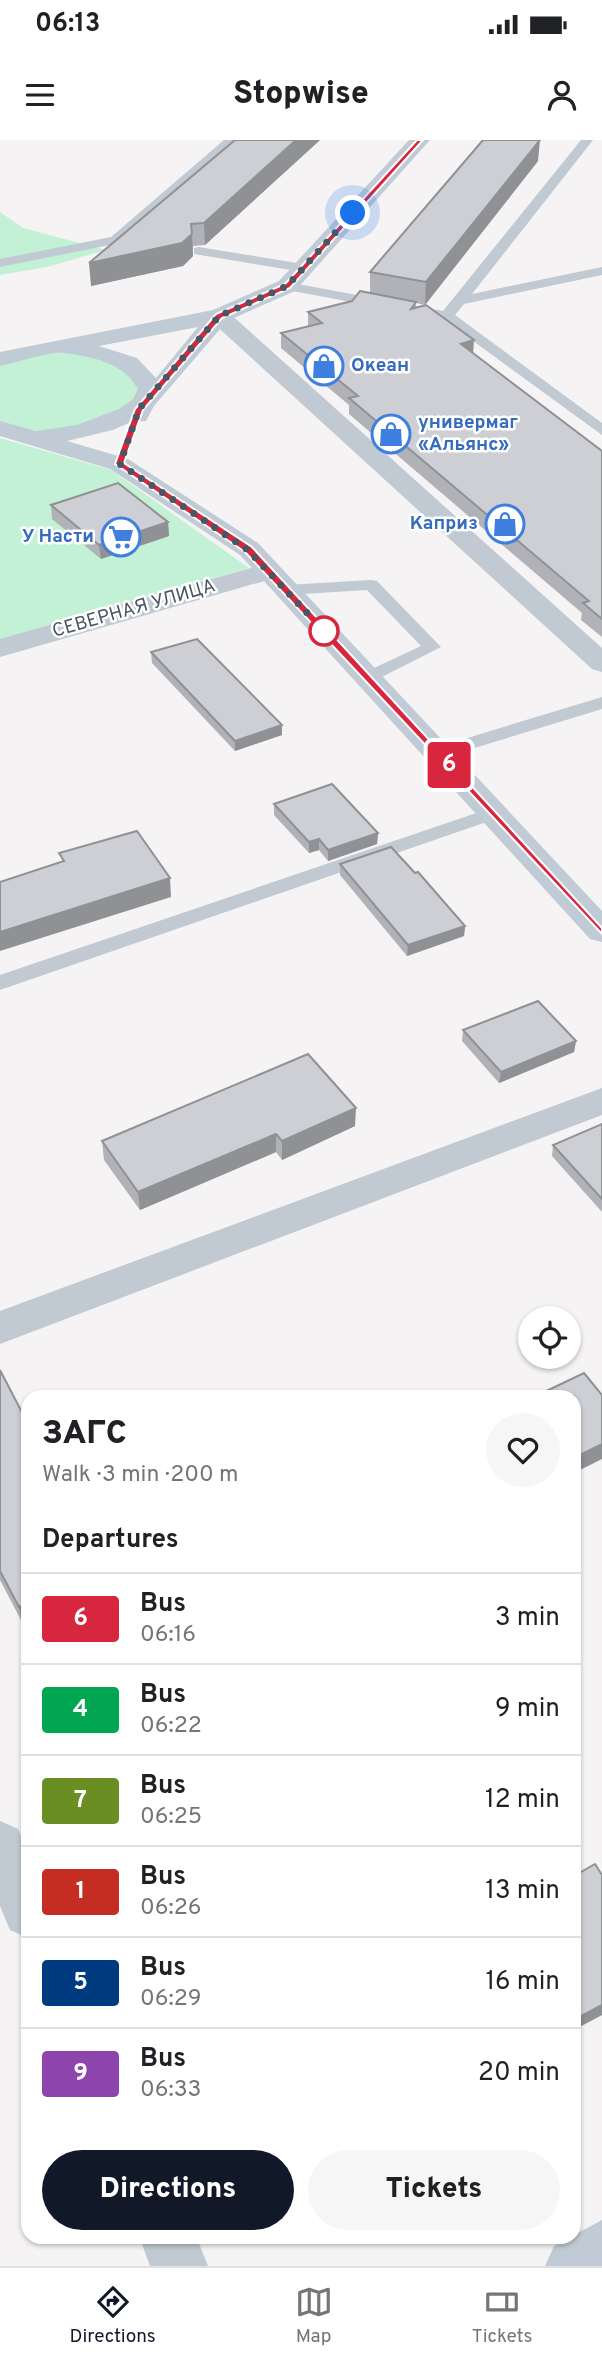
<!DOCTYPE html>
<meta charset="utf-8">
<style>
body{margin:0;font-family:Overpass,sans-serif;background:#f6f6f6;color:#202124;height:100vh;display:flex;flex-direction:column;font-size:26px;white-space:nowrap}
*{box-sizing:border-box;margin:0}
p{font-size:23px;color:#757577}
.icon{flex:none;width:38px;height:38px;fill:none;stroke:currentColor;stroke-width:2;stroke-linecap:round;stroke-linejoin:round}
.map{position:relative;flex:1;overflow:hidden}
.panel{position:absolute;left:21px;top:1250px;width:560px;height:854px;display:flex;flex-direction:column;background:#fff;border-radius:21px;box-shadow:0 2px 5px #0004}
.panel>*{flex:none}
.badge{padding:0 14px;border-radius:5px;font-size:24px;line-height:46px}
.fabs{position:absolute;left:518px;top:1166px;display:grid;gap:14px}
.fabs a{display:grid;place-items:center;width:63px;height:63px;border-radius:50%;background:#fff;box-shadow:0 2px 5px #0004;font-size:35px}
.you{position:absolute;width:35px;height:35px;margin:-18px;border:5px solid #fff;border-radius:50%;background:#1a73e8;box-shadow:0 0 0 10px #1a73e833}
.map>.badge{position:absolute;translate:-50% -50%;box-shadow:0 0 0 4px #fff}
h2{padding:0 21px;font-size:26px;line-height:63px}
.round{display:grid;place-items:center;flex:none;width:74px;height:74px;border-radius:37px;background:#f6f6f6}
.head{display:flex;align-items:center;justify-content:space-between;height:119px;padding:0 21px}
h1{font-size:33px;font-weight:800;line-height:52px}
.button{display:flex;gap:14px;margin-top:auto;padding:14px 21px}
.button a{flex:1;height:80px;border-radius:42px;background:#111827;color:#fff;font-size:28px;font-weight:800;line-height:80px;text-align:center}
.button a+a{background:#f6f6f6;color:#202124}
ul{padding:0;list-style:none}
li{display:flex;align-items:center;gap:21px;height:91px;padding:0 21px;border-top:2px solid #e0e0e0}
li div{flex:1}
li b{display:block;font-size:26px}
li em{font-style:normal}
li .badge{min-width:77px;font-weight:700;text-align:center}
.status{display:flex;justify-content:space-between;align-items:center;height:49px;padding:0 35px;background:#fff;direction:ltr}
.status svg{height:19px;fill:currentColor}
header{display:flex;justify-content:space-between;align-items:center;height:91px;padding:0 21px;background:#fff;font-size:32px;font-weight:800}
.tab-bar{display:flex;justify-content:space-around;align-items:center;height:98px;border-top:2px solid #e0e0e0;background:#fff;font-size:19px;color:#757577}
.tab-bar a{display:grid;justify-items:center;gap:4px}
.tab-bar .on{color:#111827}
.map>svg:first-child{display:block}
</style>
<div class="status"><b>06:13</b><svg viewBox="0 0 49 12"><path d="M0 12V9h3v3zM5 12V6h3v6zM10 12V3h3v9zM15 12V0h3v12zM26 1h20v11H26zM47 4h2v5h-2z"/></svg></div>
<header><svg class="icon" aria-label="menu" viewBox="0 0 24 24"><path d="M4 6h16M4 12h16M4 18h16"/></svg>Stopwise<svg class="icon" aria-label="person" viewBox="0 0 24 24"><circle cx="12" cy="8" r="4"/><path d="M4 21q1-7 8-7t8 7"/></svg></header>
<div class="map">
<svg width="602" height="2126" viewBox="0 0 602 2126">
<rect width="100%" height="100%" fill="#f5f3f3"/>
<path fill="#c3f1d5" d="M0,72l23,16 83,22 -59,17 -47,8z
M70,212c32,5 59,5 73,38l-11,18c-52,19 -76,31 -132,16v-60l34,-10z
M0,298l111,32 138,98 -249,72z"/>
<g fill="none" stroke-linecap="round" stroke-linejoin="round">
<path fill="#c1cad2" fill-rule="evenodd" d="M224,0h13l-117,103 -120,24v-8l111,-22z
M581,0h12l-121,154 130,-27v8l-138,29 -9,11 147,108v12l-159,-116 -156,-29 -7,-4 7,-4 156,29z
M199,107l104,17 7,4 -7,4 -109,-18v-6z
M371,440l6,1 64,66 -73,37 -9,-6 2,-4 60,-28 -54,-56 -81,5 -9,-5 9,-5z
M602,557v12l-157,48h-14l-3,-4 3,-4z
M494,667l7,2 3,4 -3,4 -501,173v-15z"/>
<path fill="#c1cad2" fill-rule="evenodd" d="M219,169l8,2 375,337v24l-10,-3 -381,-348 -3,-5 3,-5z
M268,423l10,2 4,6 -4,6 -278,80v-18z
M602,948v27l-602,229v-33z
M0,1681l18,8 10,23v86l-18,-8 -10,-24z
M139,2096h57l12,30h-58z"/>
<path fill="#c1cbd6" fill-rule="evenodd" d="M409,0h21l-135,151 -68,30 -73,85 -8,15 -15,1 -18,8 -46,11 61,18 130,84 344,368v31l-12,-3 -350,-384 -130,-86 -110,-33v-15l36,10 41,-6 42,-16 14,-10 5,-10c-15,-27 -46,-32 -74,-36 -15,-2 -48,10 -64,13v-14l213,-42 66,-29zM198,187l-42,51 -19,-20 -38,-12z
M602,2080v46h-57l9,-20z"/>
</g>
<path fill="#b0b2b7" d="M235,0h85l-115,105 -12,1v10l-10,10 -92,20z
M538,21l-113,144 -9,-2v5l57,45 129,98v186l-21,-17 1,-7 -233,-199v-9l-68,-57v-15l27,-7v-14l44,-11 18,-8v-21z
M51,365l117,17 1,14 -68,23 -49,-40z
M151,512l131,73v10l-47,16 -83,-88z
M274,664l104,29 -1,11 -49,17 -9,-11 -10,3 -35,-38z
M340,724l125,62 -1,10 -57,20 -67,-81z
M463,890l113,11 -2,11 -75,31 -37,-42z
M602,984v88l-50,-56 1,-11z
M355,986l-73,34 -6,-8 -136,58 -36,-50 -2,-19z
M0,1230l28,54v197l-5,3 -23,-44z"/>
<path fill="#909195" d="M296,0h24l-115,105 -1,-22z
M540,0l-2,21 -113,144 1,-23z
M192,94l1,22 -10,10 -92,20 -2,-23z
M474,200l-1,15 -12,-11z
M168,382l1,14 -68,23 -2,-14z
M282,585v10l-47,16v-10z
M378,693l-1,11 -49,17v-11z
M319,699v11l-10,3v-11z
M170,738l1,19 -171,54v-19z
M465,786l-1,10 -57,20 1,-11z
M576,901l-2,11 -75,31 2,-11z
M356,968l-1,18 -73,34v-19z
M276,994v18l-136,58 -2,-18z
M602,1304v15l-28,14v-15z
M28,1463v18l-5,3 -4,-17z
M602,1865v10l-28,15v-10z"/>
<path fill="#cdcfd5" stroke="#909195" stroke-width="2" d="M235,0h61l-92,83 -13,1 1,10 -10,9 -93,20z
M483,0h57l-114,142 -56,-10z
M360,151l56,11 -5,7 15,-4 48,35 -13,4 141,107v168l-19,-16 6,-2 -240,-203 9,-2 -77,-63 41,-10 -14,-11 44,-11z
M118,343l50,39 -69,23 -48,-40z
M197,499l85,86 -47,16 -84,-89z
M332,644l46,49 -50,17 -9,-11 -10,3 -35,-38z
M137,691l33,47 -170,54v-50l64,-21 -5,-8z
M391,707l24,26 3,-1 47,54 -57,19 -68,-81z
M538,861l38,40 -75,31 -38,-42z
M308,914l48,54 -74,33 -6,-7 -138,58 -36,-51z
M602,984v75l-49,-54z
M0,1230l28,54v179l-9,4 -19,-36z
M584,1233l18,22v49l-28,14v-62h-38z
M595,1724l7,11v130l-28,15v-144z"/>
<path fill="#d7263d" stroke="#fff" stroke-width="2" d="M417,0h6l-133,148 -68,30 -79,92 -19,53 128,84 350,381v6l-357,-382 -130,-88 20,-55 81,-95 69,-30z"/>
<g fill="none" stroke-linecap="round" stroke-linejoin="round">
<path stroke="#4a5661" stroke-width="7" stroke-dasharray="0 12.6" d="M324,491l-76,-81 -128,-86 19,-55 80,-93 68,-30 66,-73"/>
</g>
<defs>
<symbol id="shop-ring" viewBox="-11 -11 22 22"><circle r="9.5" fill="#fff" stroke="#3f7fe0" stroke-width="1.5"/><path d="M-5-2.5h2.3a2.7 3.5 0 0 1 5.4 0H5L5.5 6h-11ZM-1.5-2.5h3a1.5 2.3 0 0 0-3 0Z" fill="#3f7fe0"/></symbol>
<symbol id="supermarket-ring" viewBox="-11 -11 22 22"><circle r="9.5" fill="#fff" stroke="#3f7fe0" stroke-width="1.5"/><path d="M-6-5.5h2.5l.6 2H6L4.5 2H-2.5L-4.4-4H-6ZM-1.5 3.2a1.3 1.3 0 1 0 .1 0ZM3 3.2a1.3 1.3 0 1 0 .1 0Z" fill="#3f7fe0"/></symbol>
</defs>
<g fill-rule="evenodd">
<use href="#shop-ring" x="302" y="204" width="44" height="44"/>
<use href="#shop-ring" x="369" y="272" width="44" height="44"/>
<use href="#shop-ring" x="483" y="362" width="44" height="44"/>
<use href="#supermarket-ring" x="99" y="375" width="44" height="44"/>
</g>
<circle fill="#fff" stroke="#d7263d" stroke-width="3.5" cx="324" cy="491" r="14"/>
<g text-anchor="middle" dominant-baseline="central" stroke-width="5" stroke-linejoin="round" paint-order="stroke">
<g font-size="19" font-weight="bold" fill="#366cbe" stroke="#fff" text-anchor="start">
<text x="351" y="226">Океан</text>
<text x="418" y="283">универмаг<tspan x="418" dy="22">«Альянс»</tspan></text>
<text x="478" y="384" text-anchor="end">Каприз</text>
<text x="94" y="397" text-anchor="end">У Насти</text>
</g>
<g font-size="19" fill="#4a5661" stroke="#fff">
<text transform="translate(134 469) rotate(-16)">СЕВЕРНАЯ УЛИЦА</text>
</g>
</g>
</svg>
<div class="fabs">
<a><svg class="icon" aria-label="locate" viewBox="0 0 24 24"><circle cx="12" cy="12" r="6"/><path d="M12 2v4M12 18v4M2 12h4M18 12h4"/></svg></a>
</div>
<div class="you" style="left:353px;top:73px"></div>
<b class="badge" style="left:449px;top:625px;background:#d7263d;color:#fff">6</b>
<section class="panel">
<div class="head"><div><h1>ЗАГС</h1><p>Walk · 3 min · 200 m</p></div><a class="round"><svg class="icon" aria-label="heart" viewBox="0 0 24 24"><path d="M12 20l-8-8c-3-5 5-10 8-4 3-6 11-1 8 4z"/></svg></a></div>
<h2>Departures</h2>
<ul>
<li><span class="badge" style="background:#d7263d;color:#fff">6</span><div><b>Bus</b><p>06:16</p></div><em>3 min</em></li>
<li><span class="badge" style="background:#00a651;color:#fff">4</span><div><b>Bus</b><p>06:22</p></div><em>9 min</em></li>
<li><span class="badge" style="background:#6b8e23;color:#fff">7</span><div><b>Bus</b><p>06:25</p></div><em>12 min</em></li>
<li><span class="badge" style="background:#c52d22;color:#fff">1</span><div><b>Bus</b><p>06:26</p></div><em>13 min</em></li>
<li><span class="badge" style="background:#003b80;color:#fff">5</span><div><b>Bus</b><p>06:29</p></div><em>16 min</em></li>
<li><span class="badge" style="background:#8e44ad;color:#fff">9</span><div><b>Bus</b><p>06:33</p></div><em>20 min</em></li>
</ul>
<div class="button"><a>Directions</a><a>Tickets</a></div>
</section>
</div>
<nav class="tab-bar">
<a class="on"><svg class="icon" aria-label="directions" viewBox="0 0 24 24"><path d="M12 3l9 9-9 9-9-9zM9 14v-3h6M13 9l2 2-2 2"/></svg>Directions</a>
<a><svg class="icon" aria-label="map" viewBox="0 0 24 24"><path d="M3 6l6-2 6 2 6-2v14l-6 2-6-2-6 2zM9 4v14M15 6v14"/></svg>Map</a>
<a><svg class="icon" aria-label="tickets" viewBox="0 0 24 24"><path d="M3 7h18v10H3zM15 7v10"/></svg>Tickets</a>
</nav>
